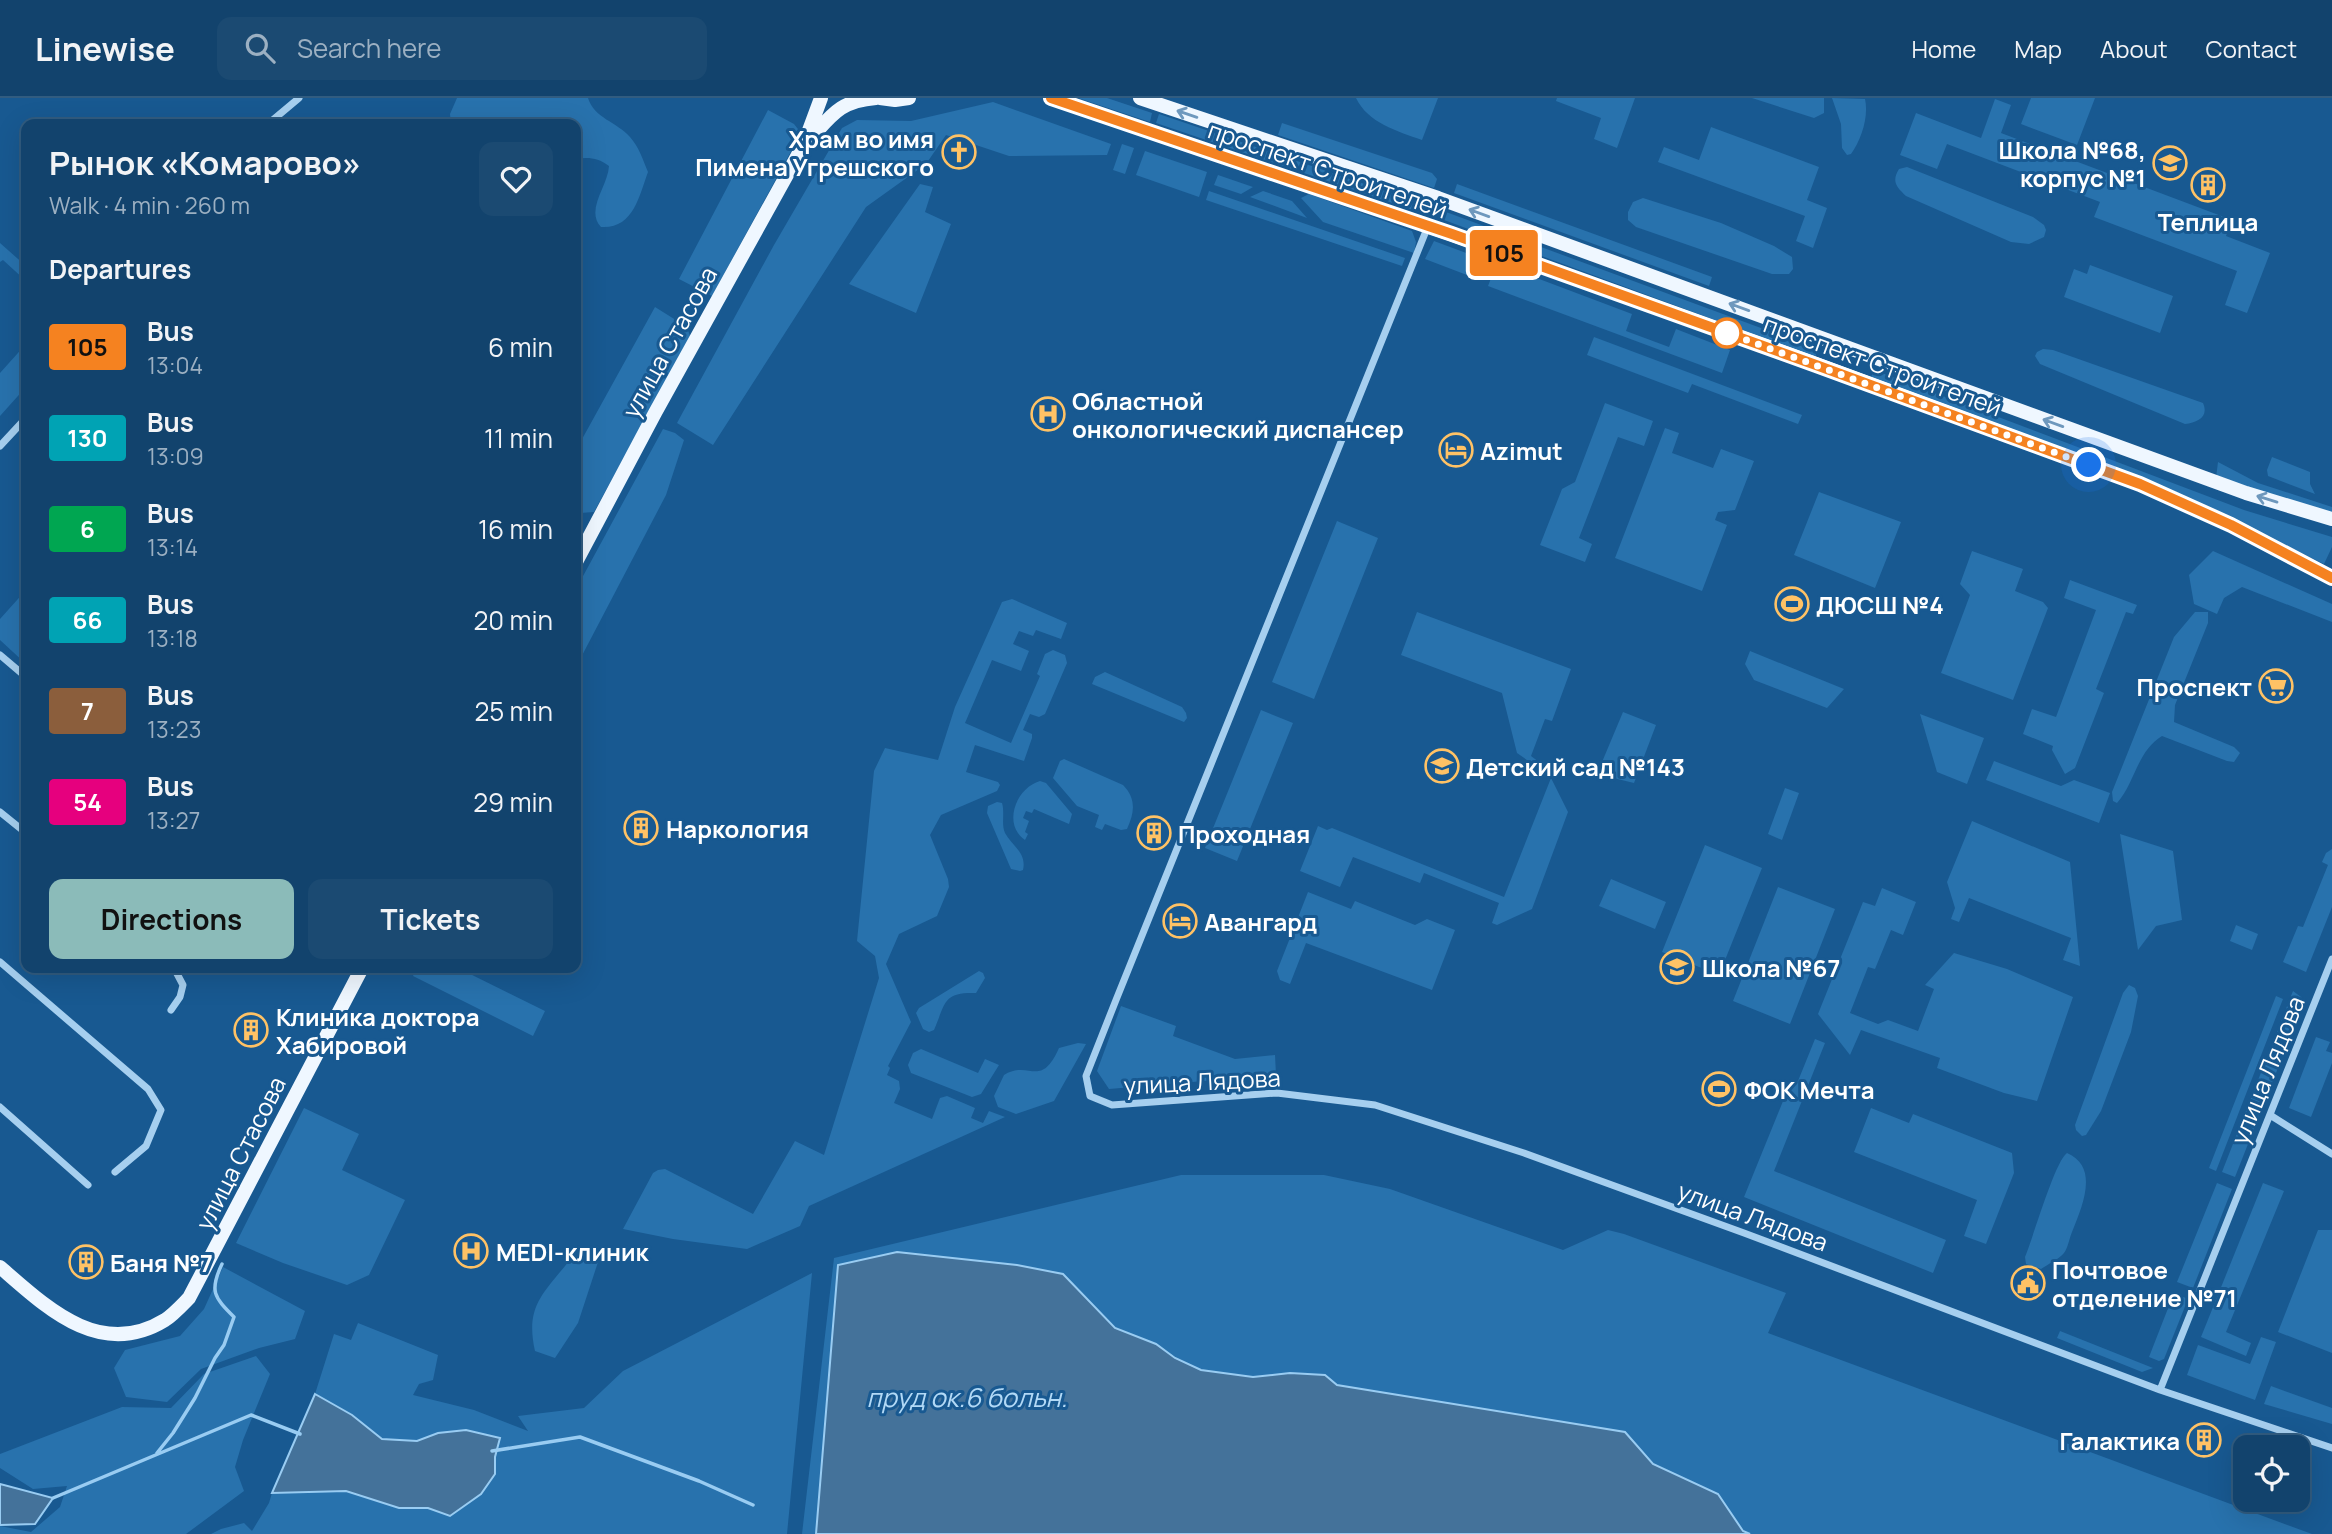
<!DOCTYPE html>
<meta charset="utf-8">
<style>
body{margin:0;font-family:Manrope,sans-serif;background:#1b4a72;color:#f1f3f6;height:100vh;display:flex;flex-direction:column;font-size:26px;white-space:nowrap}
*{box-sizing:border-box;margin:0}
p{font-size:23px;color:#9cb0c2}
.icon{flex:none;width:38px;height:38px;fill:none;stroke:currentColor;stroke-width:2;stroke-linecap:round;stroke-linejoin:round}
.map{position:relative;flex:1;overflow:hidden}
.panel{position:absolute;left:21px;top:21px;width:560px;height:854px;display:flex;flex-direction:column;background:#12436d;border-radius:14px;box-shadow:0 7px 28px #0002,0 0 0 2px #315c80}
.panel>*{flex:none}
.badge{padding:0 14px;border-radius:5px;font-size:24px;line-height:46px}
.controls{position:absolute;left:2233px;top:1337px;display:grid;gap:14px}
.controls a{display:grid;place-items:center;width:77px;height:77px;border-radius:14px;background:#12436d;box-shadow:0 7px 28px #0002,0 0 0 2px #315c80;font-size:35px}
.you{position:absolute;width:35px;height:35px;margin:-18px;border:5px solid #fff;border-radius:50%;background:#1a73e8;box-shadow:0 0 0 10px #1a73e833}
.map>.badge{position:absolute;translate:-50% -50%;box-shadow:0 0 0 4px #fff}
h2{padding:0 28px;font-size:26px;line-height:63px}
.round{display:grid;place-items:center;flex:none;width:74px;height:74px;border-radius:14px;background:#1b4a72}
.head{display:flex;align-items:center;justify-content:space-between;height:119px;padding:0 28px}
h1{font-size:33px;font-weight:700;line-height:52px}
.cta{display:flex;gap:14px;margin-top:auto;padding:14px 28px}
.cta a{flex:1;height:80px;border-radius:14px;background:#8bbbb9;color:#111;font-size:28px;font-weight:700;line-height:80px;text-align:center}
.cta a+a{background:#1b4a72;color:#f1f3f6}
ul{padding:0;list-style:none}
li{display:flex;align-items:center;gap:21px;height:91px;padding:0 28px}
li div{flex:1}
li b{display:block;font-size:26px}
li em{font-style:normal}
li .badge{min-width:77px;font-weight:700;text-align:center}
header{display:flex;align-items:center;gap:42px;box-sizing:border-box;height:98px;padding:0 35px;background:#12436d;border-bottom:2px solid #315c80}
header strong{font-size:33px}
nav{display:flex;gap:38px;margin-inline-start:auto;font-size:24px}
.search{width:490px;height:63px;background:#1b4a72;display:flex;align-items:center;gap:18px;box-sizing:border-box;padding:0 24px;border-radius:14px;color:#9cb0c2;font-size:26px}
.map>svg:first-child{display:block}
</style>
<header>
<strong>Linewise</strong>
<div class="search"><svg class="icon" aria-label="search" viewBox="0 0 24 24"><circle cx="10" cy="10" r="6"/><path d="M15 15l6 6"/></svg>Search here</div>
<nav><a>Home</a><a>Map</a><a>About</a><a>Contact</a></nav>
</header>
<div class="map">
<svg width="2332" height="1436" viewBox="0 0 2332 1436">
<rect width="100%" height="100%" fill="#185991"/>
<path fill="#2872ad" d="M457,0h131c6,20 29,24 42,39 9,10 13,23 18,35 -9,25 -15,57 -47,55 -16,-17 7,-41 8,-61 -11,-8 -20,-9 -33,-7v-35h-125l-1,-10z
M1078,0h29l45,15 -2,9z
M1356,0h82l-16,42c-25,-9 -54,-17 -66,-42z
M1557,0h78l-18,50 -23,-9 7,-21 -45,-17z
M1752,0h72v15l-10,5z
M1832,0l33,1c4,18 -4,41 -14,55l-4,1 -5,-7 -1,-24z
M2031,0h64l-18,47 -56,-21z
M1995,1l16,6 -10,28 231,87 -6,16 44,17 -23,60 -22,-8 12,-34 -143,-54 6,-15 -153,-58 -10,25 -37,-14 16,-42 65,25z
M993,4l118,42 -4,11 -98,1 -63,-21 -20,29 -60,43 -153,238 -36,-22 97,-178 68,-117 15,-8 54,1z
M768,12l26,14 7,9 -89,163 -33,-17z
M1159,16l267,91 2,5 -6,3 -266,-90z
M1282,25l150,50 5,6 -3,9 -156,-53z
M1711,29l108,40 -12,33 20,8 -14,40 -17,-7 9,-25 -147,-54 6,-15 35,13z
M1122,46l12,4 -9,26 -12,-4z
M1145,53l62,21 -8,25 -63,-22z
M1907,69l126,50 11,8 2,5 -2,7 -15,7 -18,-2 -105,-46c-9,-9 -15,-14 -7,-27z
M1218,77l35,12 -12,7 -27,-9z
M920,86l13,3 -8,25 26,12 -35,89 -67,-29z
M1457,86l255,93 -3,9 -255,-93z
M1209,93l196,67 -3,8 -196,-66z
M1263,93l29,10 15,17 -57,-21z
M1309,96l103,37 4,11 -2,11 -91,-31 -22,-24z
M1643,100l78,25 53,23 18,11 1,12 -4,5h-17l-136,-47 -8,-7v-8l5,-10z
M1446,114l372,137 -3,8 -371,-137z
M1434,143l51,19 -5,20 -55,-21z
M0,145l26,23v15l-23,-21 -3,2z
M1497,165l135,51 -6,17 43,16 7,-18 54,21 -8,23 -234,-87z
M2090,167l83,31 -13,37 -96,-36 10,-28 13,5z
M655,209l32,20 3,9 -96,176 -14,1 -4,-4v-59z
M1594,239l208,78 -4,9 -106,-40 -4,9 -101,-38z
M26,246v43l-26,29v-43z
M2043,251l10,1 150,53c6,14 -5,19 -18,21l-145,-60 -5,-8 2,-4z
M1874,272l370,140 88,27v10l-8,17 -150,-73 -303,-114z
M1605,305l48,18 -9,25 -26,-9 -39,101 13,6 -7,18 -45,-17 22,-56 13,-7z
M1665,330l14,5 -7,20 41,15 8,-19 33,12 -19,49 -17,2 -3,8 12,5 -25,66 -87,-33z
M663,331l12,4 9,7 -18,55 -90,172v-78z
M2272,359l38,15v12l5,10 -47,-18 -1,-6z
M2218,364l40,21 74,24v7l-116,-36z
M1819,394l82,30 -26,66 -81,-33z
M1337,423l41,17 -64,161 -42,-17z
M1972,453l51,18 -8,22 28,11 5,6 -35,92 -72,-27 29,-78 -10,-11z
M2213,453l119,53v18l-90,-35 -18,11 -7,16 -23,-10 -5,-29z
M2070,482l67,25 -4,9 -7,-2 -30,77 8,4 -29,75 -10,6 -13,-24 1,-4 -30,-12 9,-25 24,8 40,-107 -32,-12z
M26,492v74l-26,-24v-21z
M1012,501l55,24 -6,16 -25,-9 -3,6 -14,-5 -6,13 16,7 -8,20 -29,-11 -27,63 46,20 29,-67 -3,-2 8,-20 8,-4 12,5 2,8 -22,51 -6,3 -9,-3 -7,16 9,4v4l-8,23 -49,-16 -9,27 32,10 2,3 -3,6 -56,24 -11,20 18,44 1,8 -12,29 -38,18 -13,30 25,58 -23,44 2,2 -3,7 12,6 1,8 -6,14 38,16 8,-21 7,-2 28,12 -4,10 12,5 6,-12 16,6 -196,89 -9,20 -53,23 -74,-10 -50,-10 30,-56 5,-3 7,-1 88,45 42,-73 29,14 55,-177 -4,-22 -18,-15 17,-170 11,-23 53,12 17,-53 47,-105z
M1417,514l154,57 -19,52 -7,-2 -14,37 16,12 -3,4 -27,-19 -15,-60 -101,-38z
M2195,514h13v11l-33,82 -1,17 60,25 6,6 -6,9 -7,-1 -65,-25c-25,15 -27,47 -45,67l-4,-2 -1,-9 62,-155z
M1750,553l94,38 -17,19 -73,-28 -9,-16z
M1105,574l77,35 4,6 1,5 -3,4 -92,-38 3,-7z
M1261,612l32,13 -56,138 -32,-13z
M1623,614l33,13 -22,58 -37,-9z
M1920,616l64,24 -17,46 -30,-12z
M1064,661l59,26c13,13 12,27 4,44l-6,1 -16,-6 -3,6 -7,-3 4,-12 -22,-9 -24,-28 7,-17z
M1994,663l67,25 13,-6 36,13 -11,30 -113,-43z
M1551,680l17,34 -36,97 -35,16 -5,-2 7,-20 -75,-30 -4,10 -67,-26 -13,30 -40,-16 18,-45 9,4 5,-2 172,69z
M1040,683l6,2 26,31 -3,10 -35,-15 -2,4 -6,-2 -3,7 6,3 -4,11 3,2 -3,6c-23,-16 -9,-52 15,-59z
M1785,690l14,5 -17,47 -14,-6z
M997,704l5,1c3,10 -1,21 3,30 7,13 22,20 18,37l-3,1 -9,-2 -24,-56 1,-7z
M1972,723l98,41 10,104 -17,-6 8,-22 -102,-40 -10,24 -8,-3 4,-11 -8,-26z
M2120,736l53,17 9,69 -26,6 -18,24z
M1705,747l57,23 -43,107 -57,-23z
M2332,751v58l-26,65 -23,-10 15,-36 5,1 25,-62 -6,-3 4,-9z
M1611,781l55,23 -11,27 -56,-23z
M1778,789l57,22 -45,115 -57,-23z
M1882,790l34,14 -13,33 -12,-5 -16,39 -7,-2 -18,46 28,11 10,-4 30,11 16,-42 -9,-4 29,-32 53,16 66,28 -36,104 -33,-8 -67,-25 3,-10 -79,-28 -11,25 -32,-41 45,-112 12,4z
M1308,794l43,17 4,-8 60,24 12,-6 28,11 -23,60 -126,-47 -16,41 -10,-4 -3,-9z
M2236,827l22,9 -6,16 -22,-9z
M417,870h41l87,43 -12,25 -120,-60z
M979,873l4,2 2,5 -9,15c-33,-1 -30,9 -42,37l-5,2 -6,-3 -7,-16 3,-5z
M2129,887l6,3 3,8 -7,36 -30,79 -15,24 -4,1 -6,-6 -1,-5 48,-132z
M2293,893l8,6 3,5 -69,175 -13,-5z
M2276,898l7,3 -67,172 -7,-3z
M1121,908l55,20 -3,10 62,23 40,-4 1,20 -167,14 -12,-18z
M2316,939l14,5 -4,9 6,2v10l-21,54 -22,-9z
M1815,941l10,4 -51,128 172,69 -13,33 -189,-76 48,-118 6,2z
M1078,945l8,1 -32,57 -38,13 -18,-7 -4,-11 10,-21c26,-16 36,15 55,-27z
M921,951l57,24 7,-14 14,6 -18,29 -9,3 -61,-24 -3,-8 5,-12z
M304,1010l55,26 -17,36 63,30 -36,75 -22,10 -64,-22 -47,-20z
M1871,1010l38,15 4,-9 99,39 2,20 -28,71 -22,-8 13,-36 -123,-48z
M2067,1055c33,14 15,54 5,79 -3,7 -4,16 -8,21 -6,7 -16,11 -23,16l-15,-5 -1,-7c8,-19 30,-96 42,-104z
M1181,1077h143l66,14 173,61 45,-20 16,4 162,59 -18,40 544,201h-1510l32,-276z
M2217,1085l15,6 -39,99 -16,-6z
M2263,1085l21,8 -58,141 25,11 -5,13 -45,-19z
M2318,1132h14v123l-54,-21z
M599,1161l-21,64 -23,35 -20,-7c-10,-45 8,-57 34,-90z
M223,1169l82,44 -10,28 -36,9 -58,21 -34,33 -41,-5 -12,-29 11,-18 55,-14 24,-27z
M812,1175l-25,261h-576l10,-5 23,-6 8,8 17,-28 3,-10 74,-2 53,17h29l22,8 31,-22 14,-20v-17l5,-19 -62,-5 -21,8 -35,-2 -30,-24 -37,-21 19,-60 17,6 7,-17 80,32 -5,25 -14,4 -6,11 61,15 54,21 -10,-15 66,-8 39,-37z
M2174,1195l14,6 -24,60 -5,2 -10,-4z
M2060,1233l93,37 -11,4 -85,-34z
M2261,1239l15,5 -21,58 -68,-25 11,-30 52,19z
M256,1258l14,18 -27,66 -8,27 9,24 -58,43h-186v-8l31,6 29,-25 7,-21 -34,3 -33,-21v-14l122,-47 49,1 33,-34z
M2271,1288l61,22v16l-68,-20z"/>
<path fill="#44729a" stroke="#99ccf2" stroke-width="2" d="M897,1154l120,13 46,9 52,54 41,16 19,14 26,12 52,7 37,-4 35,2 12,10 288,47 28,32 65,30 25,37 7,3h-934l22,-269z
M315,1296l37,21 30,24 35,2 21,-8 28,-3 34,8 -5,19v17l-14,20 -31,22 -22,-8h-29l-53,-17 -74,2z
M0,1386l53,14 -18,26 -35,1z"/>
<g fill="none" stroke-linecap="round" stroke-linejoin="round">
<path stroke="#99ccf2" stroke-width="3.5" d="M492,1353l88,-14 119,44 54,24
M157,1355l16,-20 22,-35 20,-40 9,-13 10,-28c-20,-20 -25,-26 -12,-53
M53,1400l198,-83 49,19"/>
<path stroke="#a6cfef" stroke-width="7" d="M268,26l31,-26
M1428,128l-312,774 -30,76 4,20 22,9 165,-12 98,12 149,48 220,80 416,157 172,58
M0,348l26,-28
M0,557l26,22
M0,714l26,21
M0,864l148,127 13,21 -15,36 -31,26
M171,912l9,-13 3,-12 -9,-17
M0,1009l88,78
M2270,1017l62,39
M2160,1292l172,-431"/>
<path stroke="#eff7ff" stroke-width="14" d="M880,0l15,2 14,-2
M1051,0l377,128 388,138 324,120 91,41 101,53
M1140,0l298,100 808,295 86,26
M808,43c24,-26 31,-40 68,-43
M576,464l79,-149 149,-269 17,-46
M0,1169c46,40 100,93 165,53 9,-6 17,-15 24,-22l173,-330"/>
</g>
<defs><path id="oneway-shaft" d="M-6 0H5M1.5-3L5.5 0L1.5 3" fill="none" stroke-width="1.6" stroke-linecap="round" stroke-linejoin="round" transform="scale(1.75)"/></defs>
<g stroke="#6e98bd">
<use href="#oneway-shaft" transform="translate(1187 16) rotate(-161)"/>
<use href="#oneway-shaft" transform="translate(1479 115) rotate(-160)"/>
<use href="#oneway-shaft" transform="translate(1739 209) rotate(-160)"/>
<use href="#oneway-shaft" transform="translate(2053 325) rotate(-160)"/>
<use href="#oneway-shaft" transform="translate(2267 401) rotate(-163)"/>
</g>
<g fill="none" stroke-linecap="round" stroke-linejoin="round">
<defs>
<path id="line" d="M1051,0l401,136 364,131 324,119 91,41 101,53"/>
</defs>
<use href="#line" stroke="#fff" stroke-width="16"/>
<use href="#line" stroke="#f58220" stroke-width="10"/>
<path stroke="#fff" stroke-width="7" stroke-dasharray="0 12.6" d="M1727,235l-8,-3 370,135"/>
</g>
<defs>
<symbol id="church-ring" viewBox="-11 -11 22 22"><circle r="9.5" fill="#185991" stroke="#ffc265" stroke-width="1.5"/><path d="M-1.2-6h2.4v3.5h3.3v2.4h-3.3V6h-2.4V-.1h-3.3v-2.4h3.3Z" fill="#ffc265"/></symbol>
<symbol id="school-ring" viewBox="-11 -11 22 22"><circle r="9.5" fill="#185991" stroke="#ffc265" stroke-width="1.5"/><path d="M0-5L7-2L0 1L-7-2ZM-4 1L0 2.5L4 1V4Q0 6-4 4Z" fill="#ffc265"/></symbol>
<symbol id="building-ring" viewBox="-11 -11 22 22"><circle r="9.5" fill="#185991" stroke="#ffc265" stroke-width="1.5"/><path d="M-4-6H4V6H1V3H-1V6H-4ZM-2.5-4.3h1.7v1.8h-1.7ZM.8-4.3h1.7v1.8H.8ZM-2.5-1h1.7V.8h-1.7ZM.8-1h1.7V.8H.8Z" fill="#ffc265"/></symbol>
<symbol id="hospital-ring" viewBox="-11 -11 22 22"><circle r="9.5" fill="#185991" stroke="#ffc265" stroke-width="1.5"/><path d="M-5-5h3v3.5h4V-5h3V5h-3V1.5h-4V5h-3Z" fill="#ffc265"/></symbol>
<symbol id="hotel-ring" viewBox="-11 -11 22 22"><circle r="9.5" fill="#185991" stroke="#ffc265" stroke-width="1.5"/><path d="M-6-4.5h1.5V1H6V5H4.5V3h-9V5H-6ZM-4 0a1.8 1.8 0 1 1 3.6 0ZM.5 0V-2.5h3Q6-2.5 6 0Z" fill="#ffc265"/></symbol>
<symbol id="stadium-ring" viewBox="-11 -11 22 22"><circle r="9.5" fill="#185991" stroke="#ffc265" stroke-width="1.5"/><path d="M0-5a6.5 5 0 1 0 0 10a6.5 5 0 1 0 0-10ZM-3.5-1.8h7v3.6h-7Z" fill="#ffc265"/></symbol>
<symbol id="supermarket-ring" viewBox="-11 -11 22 22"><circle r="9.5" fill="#185991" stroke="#ffc265" stroke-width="1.5"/><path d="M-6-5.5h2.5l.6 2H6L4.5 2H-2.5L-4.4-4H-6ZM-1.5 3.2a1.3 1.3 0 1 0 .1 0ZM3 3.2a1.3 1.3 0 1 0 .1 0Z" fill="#ffc265"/></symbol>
<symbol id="civic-ring" viewBox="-11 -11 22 22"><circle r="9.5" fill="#185991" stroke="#ffc265" stroke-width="1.5"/><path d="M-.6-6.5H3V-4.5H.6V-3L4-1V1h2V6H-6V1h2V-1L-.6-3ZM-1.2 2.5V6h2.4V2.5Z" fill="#ffc265"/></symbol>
</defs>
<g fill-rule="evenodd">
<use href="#church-ring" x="940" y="35" width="38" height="38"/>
<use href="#school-ring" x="2151" y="46" width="38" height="38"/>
<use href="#building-ring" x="2189" y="68" width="38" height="38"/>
<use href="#hospital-ring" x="1029" y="297" width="38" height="38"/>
<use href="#hotel-ring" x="1437" y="333" width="38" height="38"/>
<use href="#stadium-ring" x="1773" y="487" width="38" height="38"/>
<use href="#supermarket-ring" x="2257" y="569" width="38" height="38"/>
<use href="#school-ring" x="1423" y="649" width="38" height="38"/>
<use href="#building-ring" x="622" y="711" width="38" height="38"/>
<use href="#building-ring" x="1135" y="716" width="38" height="38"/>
<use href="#hotel-ring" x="1161" y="804" width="38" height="38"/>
<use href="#school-ring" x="1658" y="850" width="38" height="38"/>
<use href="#building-ring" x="232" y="913" width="38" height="38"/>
<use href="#stadium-ring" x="1700" y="972" width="38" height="38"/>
<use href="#hospital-ring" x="452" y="1134" width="38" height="38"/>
<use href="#building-ring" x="67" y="1145" width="38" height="38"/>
<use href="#civic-ring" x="2009" y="1166" width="38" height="38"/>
<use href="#building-ring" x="2185" y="1323" width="38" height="38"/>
</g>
<circle fill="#fff" stroke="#f58220" stroke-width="3.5" cx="1727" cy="235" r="14"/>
<g text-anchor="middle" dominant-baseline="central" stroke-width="6" stroke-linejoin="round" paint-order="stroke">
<g font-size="24" font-weight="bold" fill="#fff" stroke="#185991" text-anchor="start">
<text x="934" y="40" text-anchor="end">Храм во имя<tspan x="934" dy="28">Пимена Угрешского</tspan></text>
<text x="2146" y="51" text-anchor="end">Школа №68,<tspan x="2146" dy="28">корпус №1</tspan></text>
<text x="2208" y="123" text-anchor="middle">Теплица</text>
<text x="1072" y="302">Областной<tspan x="1072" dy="28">онкологический диспансер</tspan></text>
<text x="1480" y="352">Azimut</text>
<text x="1816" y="506">ДЮСШ №4</text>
<text x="2252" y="588" text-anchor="end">Проспект</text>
<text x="1466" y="668">Детский сад №143</text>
<text x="666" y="730">Наркология</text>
<text x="1178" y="735">Проходная</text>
<text x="1204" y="823">Авангард</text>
<text x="1702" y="869">Школа №67</text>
<text x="276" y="918">Клиника доктора<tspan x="276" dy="28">Хабировой</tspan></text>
<text x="1744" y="991">ФОК Мечта</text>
<text x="496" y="1153">MEDI-клиник</text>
<text x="110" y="1164">Баня №7</text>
<text x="2052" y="1171">Почтовое<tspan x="2052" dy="28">отделение №71</tspan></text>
<text x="2180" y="1342" text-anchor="end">Галактика</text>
</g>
<g font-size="24" fill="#fff" stroke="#185991">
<text transform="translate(1328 71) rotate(19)">проспект Строителей</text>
<text transform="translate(669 244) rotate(-61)">улица Стасова</text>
<text transform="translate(1883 267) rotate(20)">проспект Строителей</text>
<text transform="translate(2267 972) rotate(-68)">улица Лядова</text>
<text transform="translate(1202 983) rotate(-3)">улица Лядова</text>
<text transform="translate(240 1055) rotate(-63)">улица Стасова</text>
<text transform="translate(1753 1118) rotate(20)">улица Лядова</text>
</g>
<g font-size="26" font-style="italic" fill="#b2d9f6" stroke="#185991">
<text x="967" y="1299">пруд ок.6 больн.</text>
</g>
</g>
</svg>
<div class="controls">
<a><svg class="icon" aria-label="locate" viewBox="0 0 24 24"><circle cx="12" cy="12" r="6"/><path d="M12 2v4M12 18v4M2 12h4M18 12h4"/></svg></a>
</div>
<div class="you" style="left:2089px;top:367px"></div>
<b class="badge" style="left:1504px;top:155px;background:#f58220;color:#111">105</b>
<section class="panel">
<div class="head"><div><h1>Рынок «Комарово»</h1><p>Walk · 4 min · 260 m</p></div><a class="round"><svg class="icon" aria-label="heart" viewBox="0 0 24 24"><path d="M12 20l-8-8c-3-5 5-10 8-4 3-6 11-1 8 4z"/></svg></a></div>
<h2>Departures</h2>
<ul>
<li><span class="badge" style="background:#f58220;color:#111">105</span><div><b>Bus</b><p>13:04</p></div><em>6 min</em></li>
<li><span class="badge" style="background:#00a3b4;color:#fff">130</span><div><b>Bus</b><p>13:09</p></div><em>11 min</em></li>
<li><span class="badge" style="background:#00a651;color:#fff">6</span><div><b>Bus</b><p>13:14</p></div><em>16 min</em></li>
<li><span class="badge" style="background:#00a3b4;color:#fff">66</span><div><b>Bus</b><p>13:18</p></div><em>20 min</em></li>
<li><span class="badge" style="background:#8b5e3c;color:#fff">7</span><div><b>Bus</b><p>13:23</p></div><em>25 min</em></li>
<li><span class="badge" style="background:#e6007e;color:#fff">54</span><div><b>Bus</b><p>13:27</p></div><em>29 min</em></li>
</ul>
<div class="cta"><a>Directions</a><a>Tickets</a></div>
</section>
</div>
